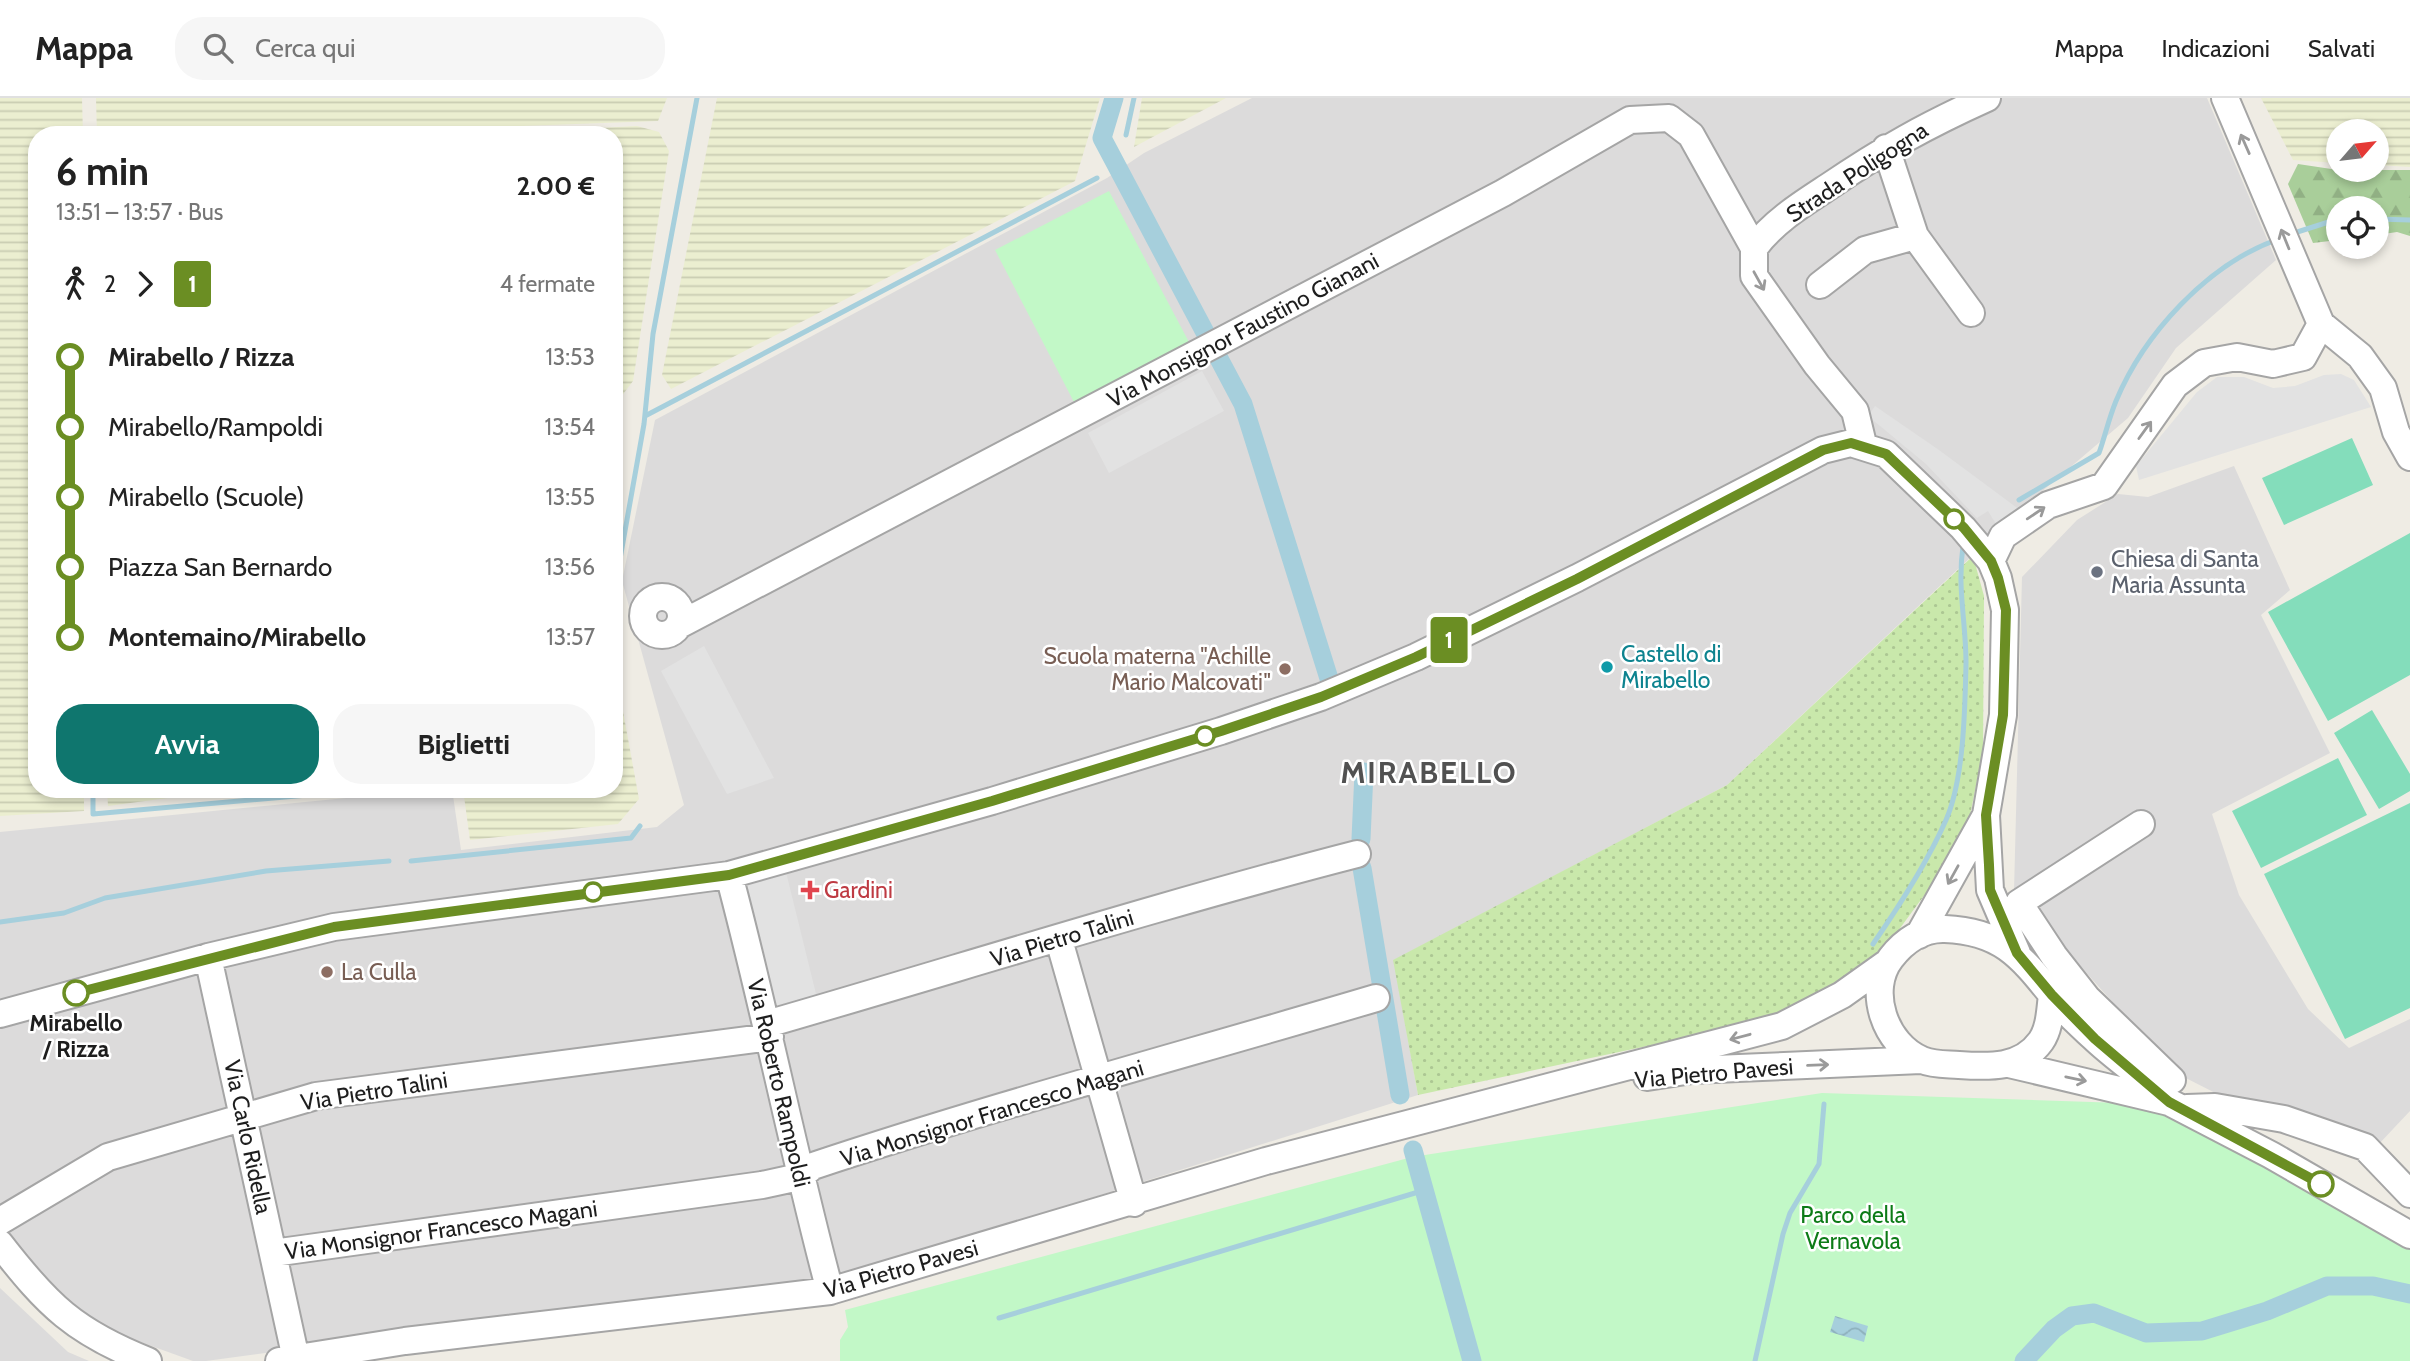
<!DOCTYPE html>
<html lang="it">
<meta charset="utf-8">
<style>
body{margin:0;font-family:Cabin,sans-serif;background:#f6f6f6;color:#222;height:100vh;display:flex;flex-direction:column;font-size:26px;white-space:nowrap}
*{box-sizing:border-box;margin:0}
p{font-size:23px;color:#767676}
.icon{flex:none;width:38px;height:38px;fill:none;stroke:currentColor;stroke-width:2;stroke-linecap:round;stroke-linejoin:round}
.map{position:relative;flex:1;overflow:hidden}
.side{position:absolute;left:28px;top:28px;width:595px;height:672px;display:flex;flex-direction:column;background:#fff;border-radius:28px;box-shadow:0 4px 10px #0003}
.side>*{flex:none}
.badge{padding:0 14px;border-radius:5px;font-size:24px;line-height:46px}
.needle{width:46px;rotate:62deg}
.buttons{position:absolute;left:2326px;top:21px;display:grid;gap:14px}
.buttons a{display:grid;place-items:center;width:63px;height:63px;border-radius:50%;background:#fff;box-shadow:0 4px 10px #0003;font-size:35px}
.map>.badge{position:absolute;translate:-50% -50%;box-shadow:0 0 0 4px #fff}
.legs{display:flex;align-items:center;gap:10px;height:77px;padding:0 28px;font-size:23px}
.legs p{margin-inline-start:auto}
.summary{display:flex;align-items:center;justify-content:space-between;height:119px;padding:0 28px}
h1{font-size:38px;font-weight:700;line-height:52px}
.action{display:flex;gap:14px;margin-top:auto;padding:14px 28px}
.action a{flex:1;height:80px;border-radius:28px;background:#0f766e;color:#fff;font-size:28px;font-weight:700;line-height:80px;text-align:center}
.action a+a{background:#f6f6f6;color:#222}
ul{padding:0 28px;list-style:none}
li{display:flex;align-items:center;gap:24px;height:70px;font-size:26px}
li i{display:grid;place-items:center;width:10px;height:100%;margin:0 9px;background:currentColor}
li i::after{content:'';width:18px;height:18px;margin:-9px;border:5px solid;border-radius:50%;background:#fff}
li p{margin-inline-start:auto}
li:first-child i{background:linear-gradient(#0000 50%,currentColor 0)}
li:last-child i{background:linear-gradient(currentColor 50%,#0000 0)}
header{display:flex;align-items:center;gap:42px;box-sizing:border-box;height:98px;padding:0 35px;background:#fff;border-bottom:2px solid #e0e0e0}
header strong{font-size:33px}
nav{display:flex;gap:38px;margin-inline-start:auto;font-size:24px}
.search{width:490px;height:63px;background:#f6f6f6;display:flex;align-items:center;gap:18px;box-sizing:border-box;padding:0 24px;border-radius:28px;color:#767676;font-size:26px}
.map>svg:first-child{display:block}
</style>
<header>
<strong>Mappa</strong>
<div class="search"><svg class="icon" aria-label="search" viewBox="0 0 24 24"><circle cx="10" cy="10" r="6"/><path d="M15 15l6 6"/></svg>Cerca qui</div>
<nav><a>Mappa</a><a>Indicazioni</a><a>Salvati</a></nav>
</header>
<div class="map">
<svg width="2410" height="1263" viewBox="0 0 2410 1263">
<defs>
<pattern id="farmland-rules" width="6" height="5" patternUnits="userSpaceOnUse" patternTransform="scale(1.75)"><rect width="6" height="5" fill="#ebeed0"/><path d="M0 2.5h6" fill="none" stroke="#c9ccb2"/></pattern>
<pattern id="grass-dots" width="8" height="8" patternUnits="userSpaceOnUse" patternTransform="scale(1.75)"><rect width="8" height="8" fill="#c9e8ab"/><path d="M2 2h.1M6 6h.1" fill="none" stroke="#acc793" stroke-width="1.8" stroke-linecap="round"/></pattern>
<pattern id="forest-firs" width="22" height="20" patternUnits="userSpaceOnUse" patternTransform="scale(1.75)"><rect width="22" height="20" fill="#a9ce9a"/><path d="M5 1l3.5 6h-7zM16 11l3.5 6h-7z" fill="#91b084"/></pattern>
<pattern id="water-waves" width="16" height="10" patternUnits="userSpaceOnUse" patternTransform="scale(1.75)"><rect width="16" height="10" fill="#a6cfdc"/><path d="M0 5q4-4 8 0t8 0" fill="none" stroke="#8eb1bc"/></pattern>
</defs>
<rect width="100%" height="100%" fill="#efece4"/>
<path fill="#dcdbdb" d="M1252,0h955l69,162 -100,88 -48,70 -95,81 -306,286 -333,175 24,135 -574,181 -638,85h-13l-94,-34 -77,-68 -22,-30v-397l397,-39 4,-4h51l9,61 196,-23 27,-22 -62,-224 33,-161 452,-242 37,-25z
M2234,368l56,124 -29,25 69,138 -118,61 27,81 69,114 41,39 61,-29v92l-33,35 -144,-44 -57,-29 -162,-181 8,-315 55,-57 41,-26 30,3z
M0,1190l68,64 21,9h-89z"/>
<path fill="url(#farmland-rules)" d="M0,0h82l1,37h-46v654h47v22l-84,5z
M96,0h571l-9,23 -380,14h-181z
M717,0h383l-25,83 -404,208 -9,-14z
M1142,0h84l-92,49z
M2261,0h149v69l-33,-2 -1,-34h-38v32l-45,-3z
M637,28l22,6 10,19 -36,230 -12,16 -7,1v-263h-155z
M614,564l25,137 -21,25 -148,16 -7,-51h151z
M107,691h128l-127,17z"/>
<path fill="url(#grass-dots)" d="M1973,458l11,40 -1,155 -18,89 -84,114 -82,54 -133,34 -248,53 -25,-135 334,-175z"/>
<path fill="url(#forest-firs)" d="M2298,66l40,6h72v66l-13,-4 -20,3 -1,-27h-38v32l-25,3 -25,-59z"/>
<path fill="#c2f8c7" d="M1109,93l81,153 -115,60 -80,-154z
M1822,995l329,11 259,140v117h-1570v-21l8,-13 -3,-17 567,-153z"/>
<path fill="#84ddbb" d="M2352,340l21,47 -89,40 -22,-47z
M2410,435v142l-82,46 -60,-109z
M2372,612l38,64v17l-31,18 -45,-76z
M2338,660l29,57 -106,53 -29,-57z
M2410,705v205l-65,31 -81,-165z"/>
<path fill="#e2e2e2" d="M1202,273l22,40 -115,62 -21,-40z
M2341,276l13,6 17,27 -232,73 -3,-14 61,-74 20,-15h27l29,11 22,-2 29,-11z
M1875,308l64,44 85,63 -23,19 -13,-21 -11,7 -51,-54 -58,-48z
M704,548l70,132 -47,16 -66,-123z
M786,774l31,126 -46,12 -31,-127z"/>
<path fill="url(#water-waves)" d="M1835,1218l33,10 -4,16 -34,-10z"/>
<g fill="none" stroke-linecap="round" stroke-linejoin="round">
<path stroke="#a6cfdc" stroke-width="5" d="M1126,37l8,-37
M2376,121l34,1
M2291,136l47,-15
M645,318l452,-238
M2019,402l80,-47c6,-17 10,-35 17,-52 28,-67 91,-136 160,-161
M615,472l5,-11 24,-135 9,-90 44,-236
M93,691v25l283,-25
M411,763l220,-23 9,-12
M0,824l64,-9 41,-15 161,-27 123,-10
M1873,846c27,-39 54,-81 73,-124 18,-41 19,-112 20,-157 0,-42 -9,-74 -3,-117
M999,1220l426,-128
M1755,1263l28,-127 7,-21 29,-49 5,-60"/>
<path stroke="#a6cfdc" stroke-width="19" d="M1114,0l-12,40 141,266 88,281
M1361,741l3,-67
M1362,770l38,227
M1413,1052l59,211
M2024,1263l30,-32 18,-13 22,-3 52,20 56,-2 65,-20 60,-25h46l37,8"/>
<defs>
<path id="minor" d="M1886,50l29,88 56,77
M1820,187l45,-35 50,-14
M2321,226l39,32 23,32 13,44 14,25
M1863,346l-8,-33 -38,-46 -63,-89v-28c19,-26 48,-44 74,-61 54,-37 99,-62 159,-89
M1991,463l12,-25 45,-31 56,-19 71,-101 29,-22 33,-6 36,7 30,-7 18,-33 -96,-226
M643 518a19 19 0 1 1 38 0a19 19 0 1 1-38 0Z
M679,527l824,-432 127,-73 39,-2 22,17 63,113
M2141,726l-122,79 35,53 33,42 85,82
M729,777c37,138 64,278 101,416
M1919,837l67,-120
M1059,842l75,263
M208,859l88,402
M2052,897c-2,15 -2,33 -11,46 -20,28 -52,26 -82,24 -12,-1 -25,0 -37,-5 -37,-15 -56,-70 -31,-102 13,-17 32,-30 54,-29 55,2 75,26 107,66 11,15 27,29 41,42 24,23 53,41 76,65
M0,916l208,-57 126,-30 395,-52 263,-74 229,-70 100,-34 95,-40 161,-79 246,-128 28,-7 35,11 77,74 28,33 7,17 7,32 -2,105 -17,100 4,75 27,63
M767,926c197,-57 392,-119 590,-170
M2009,966l160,38 102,53 139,80
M1647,979l45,-7 229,-10
M2187,1010l28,-1 69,12 81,28 45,47
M0,1123l108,-64 208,-61 454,-59
M0,1146c48,62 75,88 148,117
M273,1155l489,-68 37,-8 14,-11c186,-62 375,-112 563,-168
M279,1263l126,-20 425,-50 436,-130 516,-135 60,-31 45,-32"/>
</defs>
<use href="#minor" stroke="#a5a5a5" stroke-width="30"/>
<use href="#minor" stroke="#fff" stroke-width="26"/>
</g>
<defs><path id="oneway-shaft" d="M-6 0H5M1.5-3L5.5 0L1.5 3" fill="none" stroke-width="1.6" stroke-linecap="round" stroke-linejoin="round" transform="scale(1.75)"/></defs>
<g stroke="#9a9a9a">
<use href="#oneway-shaft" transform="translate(2245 46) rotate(-114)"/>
<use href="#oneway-shaft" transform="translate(2285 141) rotate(-112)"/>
<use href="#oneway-shaft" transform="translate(1759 183) rotate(61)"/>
<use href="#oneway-shaft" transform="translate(2145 332) rotate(-54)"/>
<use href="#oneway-shaft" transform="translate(2036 415) rotate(-34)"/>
<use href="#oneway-shaft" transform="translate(1953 777) rotate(119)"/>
<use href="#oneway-shaft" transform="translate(1740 939) rotate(165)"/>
<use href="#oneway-shaft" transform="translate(1818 967) rotate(-2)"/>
<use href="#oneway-shaft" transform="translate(2076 981) rotate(12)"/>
</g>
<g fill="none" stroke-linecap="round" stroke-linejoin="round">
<defs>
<path id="line-1" d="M76,895l258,-66 395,-52 263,-74 229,-70 100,-34 95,-40 161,-78 246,-129 28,-7 35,11 78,74 27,33 7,17 8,32 -3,105 -17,100 3,50 1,25 27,63 35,42 43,44 74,63 152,82"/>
</defs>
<use href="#line-1" stroke="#fff" stroke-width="16"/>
<use href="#line-1" stroke="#6b8e23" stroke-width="10"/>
</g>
<g fill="#fff" stroke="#6b8e23" stroke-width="3.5">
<circle cx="1954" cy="421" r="9"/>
<circle cx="1205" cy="638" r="9"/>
<circle cx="593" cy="794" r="9"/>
<circle cx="76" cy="895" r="12"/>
<circle cx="2321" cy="1086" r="12"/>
</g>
<circle fill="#6b7280" stroke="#fff" stroke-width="2.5" cx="2097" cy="474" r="7"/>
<circle fill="#0f9aa8" stroke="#fff" stroke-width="2.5" cx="1607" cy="569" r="7"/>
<g fill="#8d6e63" stroke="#fff" stroke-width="2.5">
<circle cx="1285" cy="571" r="7"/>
<circle cx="327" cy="874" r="7"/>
</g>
<path fill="#e0444e" stroke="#fff" stroke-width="2.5" d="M806.5 781.5h7v7h7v7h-7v7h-7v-7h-7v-7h7z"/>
<g text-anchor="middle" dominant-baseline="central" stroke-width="5" stroke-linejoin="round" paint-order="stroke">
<g font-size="23" fill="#1e1e1e" stroke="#fff">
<text transform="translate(1857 74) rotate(-33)">Strada Poligogna</text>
<text transform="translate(1243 232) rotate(-28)">Via Monsignor Faustino Gianani</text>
<text transform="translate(1062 840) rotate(-17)">Via Pietro Talini</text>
<text transform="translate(1714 975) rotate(-5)">Via Pietro Pavesi</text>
<text transform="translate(779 985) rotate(77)">Via Roberto Rampoldi</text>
<text transform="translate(374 993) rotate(-9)">Via Pietro Talini</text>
<text transform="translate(992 1015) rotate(-17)">Via Monsignor Francesco Magani</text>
<text transform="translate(248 1039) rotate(78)">Via Carlo Ridella</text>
<text transform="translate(441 1132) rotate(-8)">Via Monsignor Francesco Magani</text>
<text transform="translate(901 1171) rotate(-16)">Via Pietro Pavesi</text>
</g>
<g font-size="23" fill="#5b616d" stroke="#fff" text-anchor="start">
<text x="2111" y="461">Chiesa di Santa<tspan x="2111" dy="26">Maria Assunta</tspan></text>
</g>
<g font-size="23" fill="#0d838f" stroke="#fff" text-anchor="start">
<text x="1621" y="556">Castello di<tspan x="1621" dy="26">Mirabello</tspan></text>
</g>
<g font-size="23" fill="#785e54" stroke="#fff" text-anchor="end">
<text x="1271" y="558">Scuola materna "Achille<tspan x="1271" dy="26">Mario Malcovati"</tspan></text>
<text x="341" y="874" text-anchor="start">La Culla</text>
</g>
<g font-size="23" fill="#be3a42" stroke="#fff" text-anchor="start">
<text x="824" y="792">Gardini</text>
</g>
<g font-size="23" font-weight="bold" fill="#1e1e1e" stroke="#fff">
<text x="76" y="925">Mirabello<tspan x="76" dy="26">/ Rizza</tspan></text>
</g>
<g font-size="23" fill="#0d7b17" stroke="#fff">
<text x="1853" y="1117">Parco della<tspan x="1853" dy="26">Vernavola</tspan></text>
</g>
<g font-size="30" font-weight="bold" letter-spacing="2" fill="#515151" stroke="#fff">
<text x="1429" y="674">MIRABELLO</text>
</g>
</g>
</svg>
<div class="buttons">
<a><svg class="needle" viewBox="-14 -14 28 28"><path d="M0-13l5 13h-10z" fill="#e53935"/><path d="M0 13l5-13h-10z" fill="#767676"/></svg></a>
<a><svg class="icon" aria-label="locate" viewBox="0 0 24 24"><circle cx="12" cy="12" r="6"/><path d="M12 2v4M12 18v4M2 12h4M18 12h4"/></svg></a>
</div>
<b class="badge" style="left:1449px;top:542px;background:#6b8e23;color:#fff">1</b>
<section class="side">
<div class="summary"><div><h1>6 min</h1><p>13:51 – 13:57 · Bus</p></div><b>2.00 €</b></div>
<div class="legs"><svg class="icon" aria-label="walk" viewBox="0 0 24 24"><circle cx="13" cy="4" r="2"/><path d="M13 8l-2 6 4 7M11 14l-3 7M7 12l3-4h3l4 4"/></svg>2<svg class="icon" aria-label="forward" viewBox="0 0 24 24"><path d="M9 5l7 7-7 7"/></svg><b class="badge" style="background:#6b8e23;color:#fff">1</b><p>4 fermate</p></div>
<ul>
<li><i style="color:#6b8e23"></i><b>Mirabello / Rizza</b><p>13:53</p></li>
<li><i style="color:#6b8e23"></i><span>Mirabello/Rampoldi</span><p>13:54</p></li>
<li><i style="color:#6b8e23"></i><span>Mirabello (Scuole)</span><p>13:55</p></li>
<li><i style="color:#6b8e23"></i><span>Piazza San Bernardo</span><p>13:56</p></li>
<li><i style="color:#6b8e23"></i><b>Montemaino/Mirabello</b><p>13:57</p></li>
</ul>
<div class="action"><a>Avvia</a><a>Biglietti</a></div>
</section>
</div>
